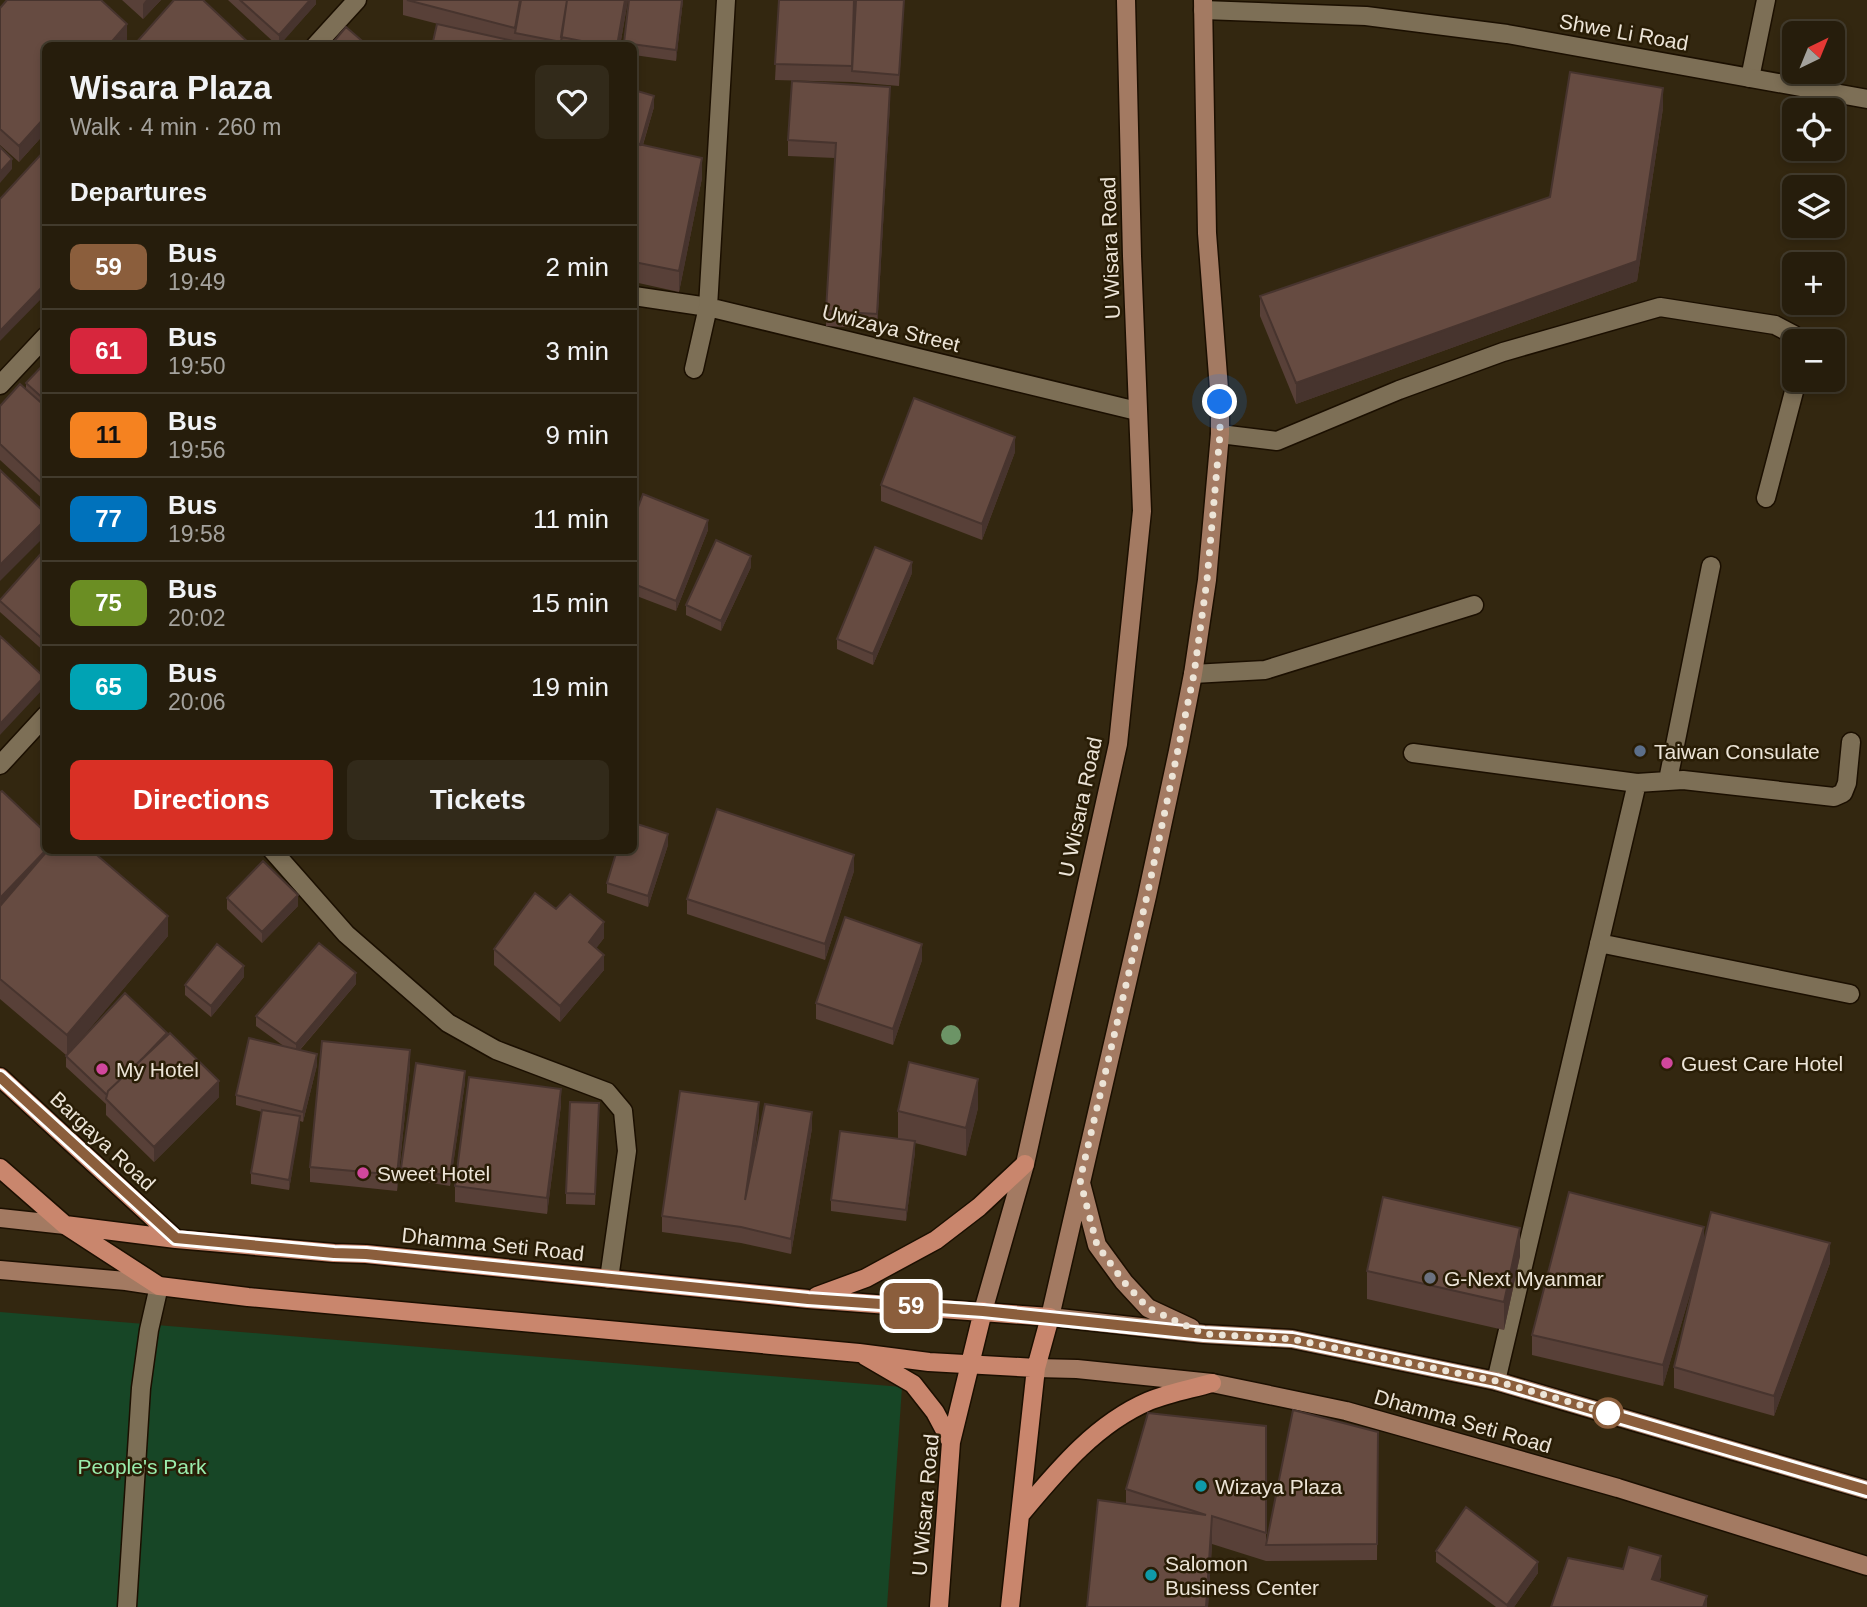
<!DOCTYPE html>
<meta charset="utf-8">
<style>
body{margin:0;font-family:Arial,sans-serif;background:#322a1a;color:#f1f3f6;height:100vh;display:flex;flex-direction:column;font-size:26px;white-space:nowrap}
*{box-sizing:border-box;margin:0}
p{font-size:23px;color:#a4a29d}
.icon{flex:none;width:38px;height:38px;fill:none;stroke:currentColor;stroke-width:2;stroke-linecap:round;stroke-linejoin:round}
.map{position:relative;flex:1;overflow:hidden}
.sheet{position:absolute;left:42px;top:42px;width:595px;height:812px;display:flex;flex-direction:column;background:#261d0c;border-radius:10px;box-shadow:0 4px 10px #0003,0 0 0 2px #423b2d}
.sheet>*{flex:none}
.badge{padding:0 14px;border-radius:10px;font-size:24px;line-height:46px}
.needle{width:46px;rotate:43deg}
.buttons{position:absolute;left:1782px;top:21px;display:grid;gap:14px}
.buttons a{display:grid;place-items:center;width:63px;height:63px;border-radius:10px;background:#261d0c;box-shadow:0 4px 10px #0003,0 0 0 2px #423b2d;font-size:35px}
.you{position:absolute;width:35px;height:35px;margin:-18px;border:5px solid #fff;border-radius:50%;background:#1a73e8;box-shadow:0 0 0 10px #1a73e833}
.map>.badge{position:absolute;translate:-50% -50%;box-shadow:0 0 0 4px #fff}
h2{padding:0 28px;font-size:26px;line-height:63px}
.round{display:grid;place-items:center;flex:none;width:74px;height:74px;border-radius:10px;background:#322a1a}
.head{display:flex;align-items:center;justify-content:space-between;height:119px;padding:0 28px}
h1{font-size:33px;font-weight:700;line-height:52px}
.primary-button{display:flex;gap:14px;margin-top:auto;padding:14px 28px}
.primary-button a{flex:1;height:80px;border-radius:10px;background:#d93025;color:#fff;font-size:28px;font-weight:700;line-height:80px;text-align:center}
.primary-button a+a{background:#322a1a;color:#f1f3f6}
ul{padding:0;list-style:none}
li{display:flex;align-items:center;gap:21px;height:84px;padding:0 28px;border-top:2px solid #423b2d}
li div{flex:1}
li b{display:block;font-size:26px}
li em{font-style:normal}
li .badge{min-width:77px;font-weight:700;text-align:center}
.map>svg:first-child{display:block}
</style>
<div class="map">
<svg width="1867" height="1607" viewBox="0 0 1867 1607">
<rect width="100%" height="100%" fill="#332710"/>
<path fill="#174626" d="M0,1312l902,75 -15,220h-887z"/>
<g fill="none" stroke-linecap="round" stroke-linejoin="round">
<defs>
<path id="service" d="M1750,78l16,-78
M634,296l74,11
M127,1607l14,-219 8,-58 10,-44"/>
<path id="minor" d="M1203,10l163,6 141,18 360,65
M315,46l42,-46
M708,307l429,104
M694,369l14,-62 18,-307
M0,385l46,-49
M1220,434l57,7 122,-51 104,-38 157,-45 115,18 19,10 5,6
M1766,498l31,-118
M1193,674l72,-4 209,-65
M1413,753l224,30 46,-3 151,17 9,-4 4,-10 4,-41
M0,765l46,-50
M1668,780l43,-214
M272,850l74,84 102,89 48,27 111,42 16,19 4,40 -18,128
M1599,943l251,51
M1496,1381l141,-598"/>
<path id="secondary" d="M1203,0l4,233 13,169v32l-13,146 -14,94 -15,77 -31,145 -97,421 154,17 88,5 204,42 371,109
M1081,1183l16,62 27,37 24,26 43,20
M0,1218l65,7
M0,1270l126,11 33,5
M983,1311l42,-147 93,-420 24,-233 -10,-255 -6,-256
M1036,1368l41,1 135,14 134,28 272,77 249,78"/>
<path id="primary" d="M0,1077l176,162
M0,1168l65,57 94,61 89,11 611,56 70,9 107,6
M65,1225l111,14 158,14 32,1 442,45 242,18 -14,51 -26,239
M817,1296l49,-18 70,-38 43,-33 46,-43
M865,1356l48,28 22,28 16,30
M1020,1515c37,-44 75,-91 129,-114 20,-8 42,-12 63,-18
M939,1607l12,-165 32,-131"/>
</defs>
<use href="#service" stroke="#1b0f00" stroke-width="21"/>
<use href="#minor" stroke="#1b0f00" stroke-width="21"/>
<use href="#secondary" stroke="#1b0f00" stroke-width="21"/>
<use href="#primary" stroke="#1b0f00" stroke-width="21"/>
<use href="#service" stroke="#7d6f56" stroke-width="18"/>
<use href="#minor" stroke="#7d6f56" stroke-width="18"/>
<use href="#secondary" stroke="#a37a62" stroke-width="18"/>
<use href="#primary" stroke="#c9866d" stroke-width="18"/>
</g>
<circle fill="#6c9466" cx="951" cy="1035" r="10"/>
<path fill="#584038" d="M122,0h39l-18,19z
M228,0h88v4l-38,42z
M403,0h225l-8,46h-188l14,-20 -43,-11z
M629,0h54l-7,61 -42,-6v-9h-10z
M779,0h76l-2,54 3,-54h48l-5,86 -47,-4 -77,-2z
M0,8l127,32 -5,6h-76v86l-27,30 -19,-17z
M634,90l20,17 -11,38 59,33 -23,114 -45,-10z
M890,103l-13,226 -51,-3 9,-168 -47,-2v-16z
M1663,108l-26,173 -341,123 -36,-88v-20l290,-99z
M46,362v140l-46,-42v-54l26,-17v-6z
M1015,452l-33,88 -101,-39v-16z
M634,518l74,12 -32,81 -42,-16z
M46,548v105l-46,-41v-12z
M751,567l-30,64 -35,-16v-10z
M912,573l-39,92 -36,-16v-10z
M0,792l46,58 122,86 -99,117 98,-17 52,61 -65,65 -48,-47v-11l-40,-37v-12l-66,-56z
M668,845l-20,62 -41,-14v-10z
M854,871l-29,89 -138,-46v-15z
M227,898l71,8 -36,37 -35,-34z
M556,909l48,29 -8,10 8,22 -44,52 -66,-57v-16z
M922,960l-29,85 -77,-26v-16z
M244,977l-33,40 -26,-22v-10z
M356,984l-56,66 17,15 -14,57 -3,-1 -11,69 -38,-6v-11l11,-61 -26,-7v-10l49,-48 -29,-21v-10z
M410,1066l-13,125 -87,-9v-15z
M465,1082l-15,104 -49,-8v-10z
M599,1103l-4,102 -29,-1v-11z
M561,1105l-14,109 -92,-12v-16z
M978,1108l-12,48 -51,-13v9l-9,69 -75,-10v-11l67,-61v-28z
M759,1118l-6,45 59,-35 -21,126 -50,-11 -79,-11v-16z
M1704,1240l126,23 -56,153 -100,-28v-21l21,-90 -32,109 -131,-31v-20z
M1520,1256l-16,74 -137,-31v-28z
M1266,1426v119l112,-113 -1,128 -111,1 -54,-17 -4,63h-121l39,-104v-14z
M1436,1551l102,22 -24,34h-18l-60,-45z"/>
<path fill="#47342e" d="M146,0h15l-18,19v-15z
M310,0h6v4l-37,42v-11z
M625,0h3l-8,46h-3z
M682,0h1l-7,61v-11z
M127,24v16l-5,6h-14z
M890,87v16l-13,226v-15z
M1663,88v20l-26,173 -341,123v-21l341,-122z
M654,96v11l-15,50v-11z
M46,116v16l-27,30v-16z
M702,158v20l-23,114v-21z
M12,159v10l-12,14v-11z
M46,283v11l-46,47v-10z
M1015,437v15l-33,88v-16z
M46,519v16l-46,46v-16z
M708,520v10l-32,81v-10z
M751,556v11l-30,64v-10z
M912,562v11l-39,92v-11z
M44,677v11l-44,47v-11z
M668,834v11l-20,62v-11z
M46,850h8l-54,64v-16z
M854,855v16l-29,89v-16z
M298,895v11l-36,37v-11z
M168,916v20l-101,120v-21z
M604,922v16l-15,20v-16z
M922,944v16l-29,85v-16z
M604,955v15l-44,52v-16z
M244,966v11l-33,40v-11z
M356,973v11l-60,70v-10z
M410,1050v16l-13,125v-16z
M317,1054v11l-14,57v-10z
M465,1071v11l-15,104v-10z
M978,1079v29l-12,48v-28z
M219,1081v16l-65,65v-15z
M561,1089v16l-14,109v-16z
M759,1102v16l-14,98v-16z
M812,1112v16l-21,126v-15z
M300,1116v11l-11,63v-10z
M915,1141v11l-9,69v-11z
M1704,1227v20l-41,139v-21z
M1520,1228v28l-16,74v-28z
M1830,1243v20l-56,153v-20z
M1212,1516v28l-4,63h-2z
M1661,1556v21l-9,22v-20z
M1538,1562v11l-24,34h-7v-2z
M1707,1596v11h-4z"/>
<path fill="#664b41" stroke="#47342e" stroke-width="2" d="M7,0h94l26,24 -19,22h-62v70l-27,30 -19,-17v-121z
M174,0h29l49,46h-115l-2,-2z
M240,0h70l-31,35z
M407,0h113l-5,28z
M521,0h46l-6,42 -46,-9z
M567,0h58l-8,46h-10l-46,-9z
M629,0h53l-6,50 -52,-7z
M779,0h75l-2,66 -77,-2z
M856,0h48l-5,75 -47,-4z
M437,24l99,22h-104z
M346,27l22,19h-38z
M1570,72l93,16 -26,173 -341,122 -36,-87 290,-99z
M792,81l98,6 -13,227 -51,-3 10,-168 -48,-3z
M634,90l20,6 -14,49 -6,-2z
M634,143l68,15 -23,113 -45,-9z
M0,147l12,12 -12,13z
M46,149v134l-46,48v-132z
M46,362v39l-20,-18z
M20,384l26,23v80l-46,-43v-38z
M914,398l101,39 -33,87 -101,-39z
M0,470l46,44v5l-46,46z
M643,494l65,26 -32,81 -42,-17v-66z
M716,540l35,16 -30,65 -35,-16z
M875,547l37,15 -39,92 -36,-15z
M46,548v94l-46,-41v-1z
M0,636l44,41 -44,47z
M2,791l44,42v17l-46,48v-106z
M717,809l137,46 -29,89 -138,-45z
M634,823l34,11 -20,62 -41,-13 10,-33h17z
M48,850h43l77,66 -101,119 -67,-56v-73z
M263,861l35,34 -36,37 -35,-34z
M535,893l21,16 14,-15 34,28 -15,20 15,13 -44,51 -66,-57z
M845,917l77,27 -29,85 -77,-26z
M319,943l37,30 -60,71 -40,-28z
M217,944l27,22 -33,40 -26,-21z
M125,993l42,40 -23,24 -36,34 -1,4 -41,-39z
M170,1033l49,48 -65,66 -48,-48 2,-8z
M249,1038l68,16 -14,58 -67,-17z
M322,1041l88,9 -13,125 -87,-8z
M909,1062l69,17 -12,49 -68,-17z
M416,1063l49,8 -15,105 -49,-8z
M469,1077l92,12 -14,109 -92,-12z
M680,1091l79,11 -14,98 20,-96 47,8 -21,127 -50,-12 -79,-11z
M570,1102l29,1 -4,91 -29,-1z
M262,1110l38,6 -11,64 -38,-7z
M840,1131l75,10 -9,69 -75,-10z
M1569,1192l135,35 -41,138 -131,-30z
M1383,1197l137,31 -16,74 -137,-31z
M1711,1212l119,31 -56,153 -100,-29z
M1293,1410l85,22 -1,112 -111,1z
M1148,1413l118,13v107l-54,-17 -6,91h-119l11,-107 108,15 -80,-26z
M1466,1507l72,55 -31,43 -71,-54z
M1629,1547l32,9 -9,23 55,17 -4,11h-152l17,-49 55,11z"/>
<g fill="none" stroke-linecap="round" stroke-linejoin="round">
<defs>
<path id="line" d="M0,1077l176,161 158,15 32,1 442,45 175,12 221,23 88,5 204,42 371,109"/>
</defs>
<use href="#line" stroke="#fff" stroke-width="16"/>
<use href="#line" stroke="#8b5e3c" stroke-width="10"/>
<path stroke="#ece4d7" stroke-width="7" stroke-dasharray="0 12.6" d="M1220,402v32l-13,146 -13,94 -47,222 -67,284 17,65 27,37 24,26 56,26 88,5 204,42 112,32"/>
</g>
<circle fill="#5c6f8a" stroke="#291d06" stroke-width="2.5" cx="1640" cy="751" r="7"/>
<g fill="#d1479c" stroke="#291d06" stroke-width="2.5">
<circle cx="1667" cy="1063" r="7"/>
<circle cx="102" cy="1069" r="7"/>
<circle cx="363" cy="1173" r="7"/>
</g>
<circle fill="#6b7280" stroke="#291d06" stroke-width="2.5" cx="1430" cy="1278" r="7"/>
<circle fill="#fff" stroke="#8b5e3c" stroke-width="3.5" cx="1608" cy="1413" r="14"/>
<g fill="#0f9aa8" stroke="#291d06" stroke-width="2.5">
<circle cx="1201" cy="1486" r="7"/>
<circle cx="1151" cy="1575" r="7"/>
</g>
<g text-anchor="middle" dominant-baseline="central" stroke-width="5" stroke-linejoin="round" paint-order="stroke">
<g font-size="21" fill="#ece4d7" stroke="#291d06">
<text transform="translate(1624 32) rotate(10)">Shwe Li Road</text>
<text transform="translate(1110 248) rotate(-92)">U Wisara Road</text>
<text transform="translate(891 328) rotate(14)">Uwizaya Street</text>
<text transform="translate(1080 807) rotate(-78)">U Wisara Road</text>
<text transform="translate(103 1141) rotate(43)">Bargaya Road</text>
<text transform="translate(493 1244) rotate(6)">Dhamma Seti Road</text>
<text transform="translate(1463 1421) rotate(16)">Dhamma Seti Road</text>
<text transform="translate(925 1505) rotate(-85)">U Wisara Road</text>
</g>
<g font-size="21" fill="#ece4d7" stroke="#291d06" text-anchor="start">
<text x="1654" y="751">Taiwan Consulate</text>
<text x="1681" y="1063">Guest Care Hotel</text>
<text x="116" y="1069">My Hotel</text>
<text x="377" y="1173">Sweet Hotel</text>
<text x="1444" y="1278">G-Next Myanmar</text>
<text x="1215" y="1486">Wizaya Plaza</text>
<text x="1165" y="1563">Salomon<tspan x="1165" dy="24">Business Center</tspan></text>
</g>
<g font-size="21" fill="#9aedad" stroke="#291d06">
<text x="142" y="1466">People's Park</text>
</g>
</g>
</svg>
<div class="buttons">
<a><svg class="needle" viewBox="-14 -14 28 28"><path d="M0-13l5 13h-10z" fill="#e53935"/><path d="M0 13l5-13h-10z" fill="#a4a29d"/></svg></a>
<a><svg class="icon" aria-label="locate" viewBox="0 0 24 24"><circle cx="12" cy="12" r="6"/><path d="M12 2v4M12 18v4M2 12h4M18 12h4"/></svg></a>
<a><svg class="icon" aria-label="layers" viewBox="0 0 24 24"><path d="M12 4l9 5-9 5-9-5zM3 14l9 5 9-5"/></svg></a>
<a>+</a>
<a>−</a>
</div>
<div class="you" style="left:1220px;top:402px"></div>
<b class="badge" style="left:911px;top:1306px;background:#8b5e3c;color:#fff">59</b>
<section class="sheet">
<div class="head"><div><h1>Wisara Plaza</h1><p>Walk · 4 min · 260 m</p></div><a class="round"><svg class="icon" aria-label="heart" viewBox="0 0 24 24"><path d="M12 20l-8-8c-3-5 5-10 8-4 3-6 11-1 8 4z"/></svg></a></div>
<h2>Departures</h2>
<ul>
<li><span class="badge" style="background:#8b5e3c;color:#fff">59</span><div><b>Bus</b><p>19:49</p></div><em>2 min</em></li>
<li><span class="badge" style="background:#d7263d;color:#fff">61</span><div><b>Bus</b><p>19:50</p></div><em>3 min</em></li>
<li><span class="badge" style="background:#f58220;color:#111">11</span><div><b>Bus</b><p>19:56</p></div><em>9 min</em></li>
<li><span class="badge" style="background:#0072bc;color:#fff">77</span><div><b>Bus</b><p>19:58</p></div><em>11 min</em></li>
<li><span class="badge" style="background:#6b8e23;color:#fff">75</span><div><b>Bus</b><p>20:02</p></div><em>15 min</em></li>
<li><span class="badge" style="background:#00a3b4;color:#fff">65</span><div><b>Bus</b><p>20:06</p></div><em>19 min</em></li>
</ul>
<div class="primary-button"><a>Directions</a><a>Tickets</a></div>
</section>
</div>
